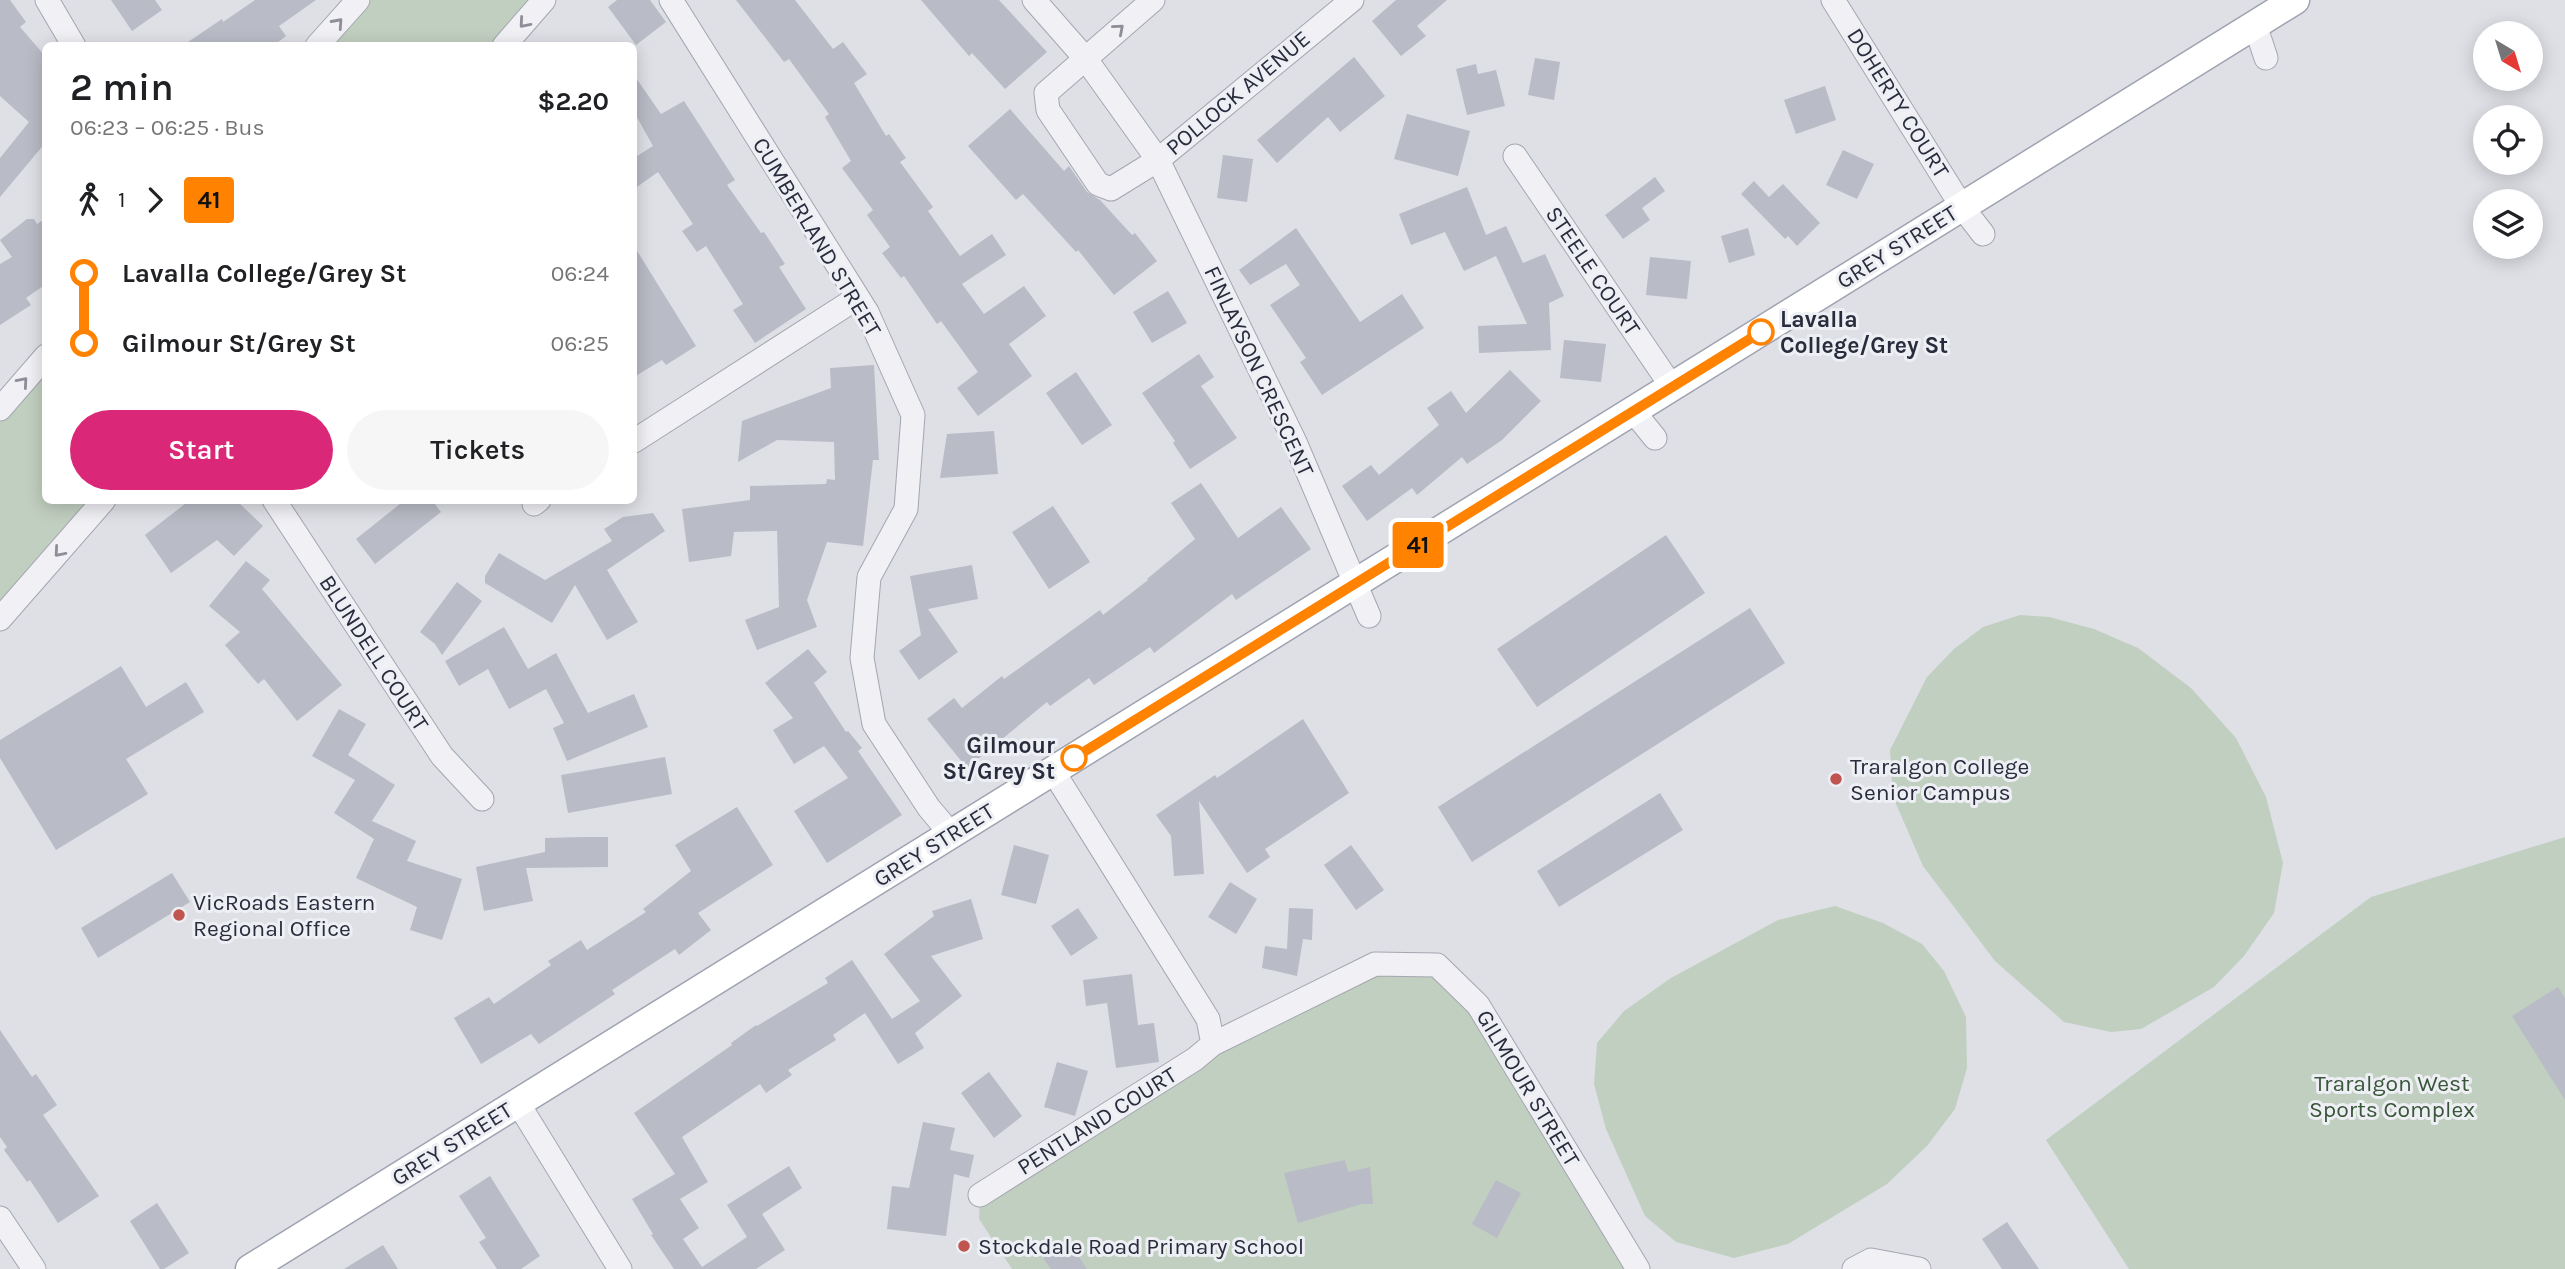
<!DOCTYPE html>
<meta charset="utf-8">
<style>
body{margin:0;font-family:Karla,sans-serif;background:#f6f6f6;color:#202124;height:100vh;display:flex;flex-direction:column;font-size:26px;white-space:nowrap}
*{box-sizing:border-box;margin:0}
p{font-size:23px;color:#757577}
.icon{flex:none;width:38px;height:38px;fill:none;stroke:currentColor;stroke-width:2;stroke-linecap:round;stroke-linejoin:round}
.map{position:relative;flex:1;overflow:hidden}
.sheet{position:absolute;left:42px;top:42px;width:595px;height:462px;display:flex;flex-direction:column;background:#fff;border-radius:10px;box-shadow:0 4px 18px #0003}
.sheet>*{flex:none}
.badge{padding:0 14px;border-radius:5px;font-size:24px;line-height:46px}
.needle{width:46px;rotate:142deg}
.buttons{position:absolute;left:2473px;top:21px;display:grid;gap:14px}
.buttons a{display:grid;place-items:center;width:70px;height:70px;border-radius:50%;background:#fff;box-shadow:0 4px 18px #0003;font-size:35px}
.map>.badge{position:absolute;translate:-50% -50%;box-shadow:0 0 0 4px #fff}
.legs{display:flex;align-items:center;gap:10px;height:77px;padding:0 28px;font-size:23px}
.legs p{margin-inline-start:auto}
.headline{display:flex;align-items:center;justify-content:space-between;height:119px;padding:0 28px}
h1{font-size:38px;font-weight:600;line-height:52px}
.primary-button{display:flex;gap:14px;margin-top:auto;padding:14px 28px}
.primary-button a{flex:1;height:80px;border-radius:42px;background:#db2777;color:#fff;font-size:28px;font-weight:600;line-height:80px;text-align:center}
.primary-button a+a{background:#f6f6f6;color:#202124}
ul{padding:0 28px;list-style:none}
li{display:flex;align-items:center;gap:24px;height:70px;font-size:26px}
li i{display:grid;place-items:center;width:10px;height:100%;margin:0 9px;background:currentColor}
li i::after{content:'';width:18px;height:18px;margin:-9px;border:5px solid;border-radius:50%;background:#fff}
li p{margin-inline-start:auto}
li:first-child i{background:linear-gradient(#0000 50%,currentColor 0)}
li:last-child i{background:linear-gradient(currentColor 50%,#0000 0)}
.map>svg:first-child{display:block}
</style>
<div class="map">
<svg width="2565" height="1269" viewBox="0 0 2565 1269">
<rect width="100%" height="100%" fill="#dee0e6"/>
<path fill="#c1cfc0" d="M358,0h186l-40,45 -187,1z
M45,356l1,144 59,1 -105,120v-212z
M2020,615l29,2 45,12 44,19 53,40 45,50 30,59 17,66 -9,50 -30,43 -30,31 -73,42 -30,3 -47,-10 -69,-61 -72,-95 -30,-69 -3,-47 37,-73 27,-28 29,-22z
M2565,837v432h-436l-83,-129 325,-243z
M1835,906l48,17 39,21 22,27 22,46 1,51 -12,41 -28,37 -40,38 -99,60 -54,14 -58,-16 -31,-26 -39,-87 -12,-45 3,-41 27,-32 47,-33 107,-58z
M1375,964l62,1 41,40 160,264h-626l-33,-50 1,-24 215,-136z"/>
<path fill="#b9bbc6" d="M0,0h10l16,22 -6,5 26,30v85l-46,55v-39l29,-36 -29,-26z
M111,0h44l7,10 -30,21z
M255,0h61l-37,26 7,10 -13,10h-91l40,-27 1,3z
M617,0h33l16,22 -30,23 -28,-38z
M736,0h59l38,49 10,-7 24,32 -13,9 32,53 3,-2 17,24 -6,4 33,45 -5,4 32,45 32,-22 14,21 -44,29 22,30 40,-28 22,30 -37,28 23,32 -54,40 -21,-28 21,-16 -37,-51 -4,3 -33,-48 -3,2 -19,-25 8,-6 -23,-32 6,-5 -31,-42 9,-7 -26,-44 4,-3 -40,-55 -5,3z
M921,0h78l48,52 -42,37 -33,-36 -3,3z
M1396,0h51l-30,26 9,10 -25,20 -29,-35z
M1354,57l31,39 -45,36 -12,-15 -51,46 -20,-23z
M1535,58l25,4 -6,38 -26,-5z
M1476,64l2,10 18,-4 9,36 -38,9 -11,-46z
M634,75l27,39 23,-13 51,79 -8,5 34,48 3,-1 21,32 -6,3 27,42 -51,34 -22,-33 10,-6 -37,-58 -9,6 -15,-21 11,-7 -35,-52 -24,17v-31l19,-12 -19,-34z
M1825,86l11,34 -40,14 -12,-34z
M1010,109l54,62 5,-5 18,26 13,8 32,35 3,-2 22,28 -43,34 -36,-45 -2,2 -53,-58 -7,6 -48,-54z
M1407,114l63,17 -12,45 -64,-17z
M1843,150l31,14 -17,35 -31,-14z
M1223,155l30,4 -6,43 -30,-4z
M1655,177l10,14 -23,17 8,12 -27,19 -18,-24z
M1754,181l15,16 14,-13 37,39 -23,23 -9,-10 -3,3 -44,-45z
M1467,187l19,48 20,-9 17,37 22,-9 19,42 -15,7 2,47 -72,3 -1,-27 49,-2 -31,-68 -32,15 -19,-39 -34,13 -12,-31z
M46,218v66l-20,14 5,7 -31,20v-61l12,-7 -12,-17 27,-21h7l3,5z
M1296,228l64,94 42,-28 22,34 -102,67 -22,-33 6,-4 -36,-53 30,-20 -14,-21 -36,21 -11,-15z
M1748,228l7,27 -26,8 -8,-27z
M634,246l62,100 -30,19 -4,-5 -28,17z
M1650,257l41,4 -4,38 -41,-4z
M1168,291l19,32 -35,20 -19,-31z
M1564,340l42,4 -5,38 -41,-4z
M1199,354l15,23 -13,9 36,52 -47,31 -17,-26 2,-2 -33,-48z
M874,365l5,95h-6l-10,86 -36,-4 -20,58 10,27 -60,23 -12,-30 34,-13 -2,-76 -43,1 -3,24 -42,6 -7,-53 68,-9v-14l76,-2 1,-5 8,1 -1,-38 -57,-2 -39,22 4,-41 89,-33 -1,-20z
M1510,370l31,31 -39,39 -35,24 -5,-7 -45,38 -5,-7 -45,33 -25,-35 29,-21 8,10 60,-50 -12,-17 24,-17 15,22z
M1076,372l36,53 -30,20 -36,-52z
M994,431l4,43 -58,4 7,-44z
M1201,483l37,55 43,-31 30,42 -75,51 -4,-6 -78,59 -4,-6 -56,38 -5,-7 -39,28 -3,-4 -80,66 -40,-49 27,-21 8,10 40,-32 2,3 96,-69 3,5 45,-35 -1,-1 48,-40 -24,-36z
M190,500h46l27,26 -29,30 -17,-16 -46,33 -26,-38z
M405,500h27l9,12 -66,52 -19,-25z
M1053,506l37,56 -41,27 -37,-57z
M653,513l12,18 -58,39 31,52 -31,18 -32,-55 -23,38 -67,-40v-7l14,-23 46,27 67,-39 -8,-12 19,-12z
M1666,535l39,58 -168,114 -40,-58z
M246,561l24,19 -8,9 80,96 -45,36 -33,-42 -6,5 -33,-39 15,-13 -31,-26z
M972,565l6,34 -50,10 30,43 -39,28 -20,-29 22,-16 -11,-59z
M457,582l25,19 -40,54 -7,-11 -15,-12z
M1750,608l35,55 -313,199 -34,-55z
M504,627l24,42 28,-16 32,60 46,-19 14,33 -81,34 -14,-33 11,-5 -18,-34 -37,20 -21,-40 -29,17 -14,-25z
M808,649l19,23 -13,11 32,49 2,-1 14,17 -4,3 44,64 -75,48 -33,-52 54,-33 -24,-32 -30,18 -21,-34 20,-12 -28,-35z
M121,666l25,41 40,-25 18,30 -78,47 22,35 -92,56 -56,-92v-18z
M339,709l27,15 -18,31 47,30 -23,36 44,20 -9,20 55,18 -20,61 -32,-10 7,-23 -61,-29 18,-39 -40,-26 21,-33 -43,-24z
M1303,719l46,74 -84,56 5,8 -23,16 -48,-72 5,73 -30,2 -3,-40 -15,-21 59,-40 2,3z
M665,757l7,37 -104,19 -7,-38z
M1660,793l23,37 -124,77 -22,-36z
M737,807l36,58 -75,48 13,17 -32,25 -4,-6 -63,41 3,4 -76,50 -8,-10 -50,30 -27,-46 35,-21 5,7 57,-39 -3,-4 33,-21 6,10 59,-38 -3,-3 48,-38 -16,-26z
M582,837h26v30l-82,1 7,33 -49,10 -8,-44 69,-15v-14z
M1014,845l35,10 -13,49 -35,-9z
M1351,845l33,45 -28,20 -32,-45z
M172,873l18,29 -92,56 -17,-30z
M1230,882l27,17 -21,35 -28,-17z
M971,899l12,40 -52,17 31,40 -47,37 9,15 -26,16 -33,-51 -32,22 3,5 -48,30 4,5 -26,18 -6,-9 -78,53 26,45 -28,17 19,29 -16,11 19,28 45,-30 -20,-32 62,-39 13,22 -40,26 23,36 -29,19h-82l-23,-34 2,-1 -21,-35 43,-25 -41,-61 98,-68 -1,-2 25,-18 1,1 71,-43 -3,-5 27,-18 40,59 28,-18 -36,-47 50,-38 -2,-5z
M1078,908l20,30 -27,18 -20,-30z
M1289,908l24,1 -1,31 -9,-1 -6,37 -35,-8 3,-22 22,3z
M1132,974l6,51 16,-2 5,39 -43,6 -9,-65 -21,3 -3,-26z
M2558,987l7,11v102l-53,-84z
M0,1030l32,47 4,-3 21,31 -14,10 56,81 -41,27 -28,-43 -3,2 -23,-32 3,-3 -7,-10z
M1057,1062l31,9 -13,45 -31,-9z
M989,1072l33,44 -28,22 -33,-45z
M923,1122l32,6 -5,22 24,5 -5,23 -15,-4 -8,62 -59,-7 5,-43 17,2z
M1345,1160l3,12 22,-5 3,37h-11l-64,19 -14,-50z
M490,1176l50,80 -19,13h-24l-18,-27 7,-4 -27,-42z
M1496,1180l25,13 -24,45 -25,-14z
M157,1203l32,50 -25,16h-4l-30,-48z
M2007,1222l32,47h-37l-20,-30z
M1068,1241l19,28h-36l-8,-11z
M383,1245l15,24h-54z"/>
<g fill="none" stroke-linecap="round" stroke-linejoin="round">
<defs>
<path id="minor" d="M47,0l27,46
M671,0l196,312 46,103 -7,94 -37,68 -7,81 12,66 55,84 22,26
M1034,0l51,58 73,102 137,282 74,174
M1153,0l-107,93 2,17 50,74 13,5 47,-29 194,-160
M1833,0l129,207 21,27
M2255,25l11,33
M317,46l41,-46
M504,46l40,-46
M1515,156l157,231
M0,409l46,-53
M1633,411l22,27
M634,441l223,-143
M274,500l168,256 40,43
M534,504l5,-4
M0,619l104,-119
M1053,771l155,248 5,25 162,-80 62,1 41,40 160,264
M518,1103l102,166
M980,1195l215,-136 18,-15
M0,1218l34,51
M1854,1269l17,-9 48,9"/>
<path id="major" d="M250,1269l2045,-1269"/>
</defs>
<use href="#minor" stroke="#a4a6b0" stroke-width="25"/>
<use href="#major" stroke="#9fa3b1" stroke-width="31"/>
<use href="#minor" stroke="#f1f1f5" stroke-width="23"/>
<use href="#major" stroke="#fff" stroke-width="28"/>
</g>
<defs><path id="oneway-chevron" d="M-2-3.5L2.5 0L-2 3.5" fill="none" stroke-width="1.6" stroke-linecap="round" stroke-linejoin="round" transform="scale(1.75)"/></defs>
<g stroke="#8d8e98">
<use href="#oneway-chevron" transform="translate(338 23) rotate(-48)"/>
<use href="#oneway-chevron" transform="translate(524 23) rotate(131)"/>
<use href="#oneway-chevron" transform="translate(1119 29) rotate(-41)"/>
<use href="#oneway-chevron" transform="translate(23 382) rotate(-49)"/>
<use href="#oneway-chevron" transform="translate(59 552) rotate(131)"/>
</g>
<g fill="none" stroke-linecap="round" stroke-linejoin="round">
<defs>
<path id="line-1" d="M1074,758l687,-426"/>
</defs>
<use href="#line-1" stroke="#fff" stroke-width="16"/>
<use href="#line-1" stroke="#ff8200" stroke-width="10"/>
</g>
<g fill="#fff" stroke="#ff8200" stroke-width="3.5">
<circle cx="1761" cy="332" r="12"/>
<circle cx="1074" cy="758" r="12"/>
</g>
<g fill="#c0544f" stroke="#eeeff4" stroke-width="2.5">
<circle cx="1836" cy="779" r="7"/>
<circle cx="179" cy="915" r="7"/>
<circle cx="964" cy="1246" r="7"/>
</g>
<g text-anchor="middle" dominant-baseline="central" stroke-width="6" stroke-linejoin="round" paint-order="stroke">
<g font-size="23" fill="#292c3c" stroke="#eeeff4">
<text transform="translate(1238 93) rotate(-40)">POLLOCK AVENUE</text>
<text transform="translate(1898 103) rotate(58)">DOHERTY COURT</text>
<text transform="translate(817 237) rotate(59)">CUMBERLAND STREET</text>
<text transform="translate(1897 247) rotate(-32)">GREY STREET</text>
<text transform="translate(1593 271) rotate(56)">STEELE COURT</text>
<text transform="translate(1259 371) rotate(65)">FINLAYSON CRESCENT</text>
<text transform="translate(374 653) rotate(57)">BLUNDELL COURT</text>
<text transform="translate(934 845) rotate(-32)">GREY STREET</text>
<text transform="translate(1528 1088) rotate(59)">GILMOUR STREET</text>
<text transform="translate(1097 1121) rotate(-32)">PENTLAND COURT</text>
<text transform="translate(452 1144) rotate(-32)">GREY STREET</text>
</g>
<g font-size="23" font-weight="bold" fill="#292c3c" stroke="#eeeff4" text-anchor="start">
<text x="1780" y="319">Lavalla<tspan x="1780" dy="26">College/Grey St</tspan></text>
<text x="1055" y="745" text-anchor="end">Gilmour<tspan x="1055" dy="26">St/Grey St</tspan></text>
</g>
<g font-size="23" fill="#292c3c" stroke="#eeeff4" text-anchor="start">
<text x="1850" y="766">Traralgon College<tspan x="1850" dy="26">Senior Campus</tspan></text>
<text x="193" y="902">VicRoads Eastern<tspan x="193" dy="26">Regional Office</tspan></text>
<text x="978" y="1246">Stockdale Road Primary School</text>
</g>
<g font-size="23" fill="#385638" stroke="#eeeff4">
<text x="2392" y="1083">Traralgon West<tspan x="2392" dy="26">Sports Complex</tspan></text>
</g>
</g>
</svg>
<div class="buttons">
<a><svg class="needle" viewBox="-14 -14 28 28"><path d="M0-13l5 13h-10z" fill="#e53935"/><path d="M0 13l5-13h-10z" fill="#757577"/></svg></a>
<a><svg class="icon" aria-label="locate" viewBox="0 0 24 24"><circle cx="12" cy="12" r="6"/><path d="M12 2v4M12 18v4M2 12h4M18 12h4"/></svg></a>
<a><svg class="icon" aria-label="layers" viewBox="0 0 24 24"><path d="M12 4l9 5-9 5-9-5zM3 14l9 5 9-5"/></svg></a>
</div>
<b class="badge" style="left:1418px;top:545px;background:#ff8200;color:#111">41</b>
<section class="sheet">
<div class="headline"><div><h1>2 min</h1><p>06:23 – 06:25 · Bus</p></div><b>$2.20</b></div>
<div class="legs"><svg class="icon" aria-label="walk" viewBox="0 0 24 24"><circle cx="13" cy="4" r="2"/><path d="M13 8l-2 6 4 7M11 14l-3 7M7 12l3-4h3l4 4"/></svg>1<svg class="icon" aria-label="forward" viewBox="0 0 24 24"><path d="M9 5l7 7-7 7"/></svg><b class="badge" style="background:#ff8200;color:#111">41</b></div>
<ul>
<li><i style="color:#ff8200"></i><b>Lavalla College/Grey St</b><p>06:24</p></li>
<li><i style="color:#ff8200"></i><b>Gilmour St/Grey St</b><p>06:25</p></li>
</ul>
<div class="primary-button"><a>Start</a><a>Tickets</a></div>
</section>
</div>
